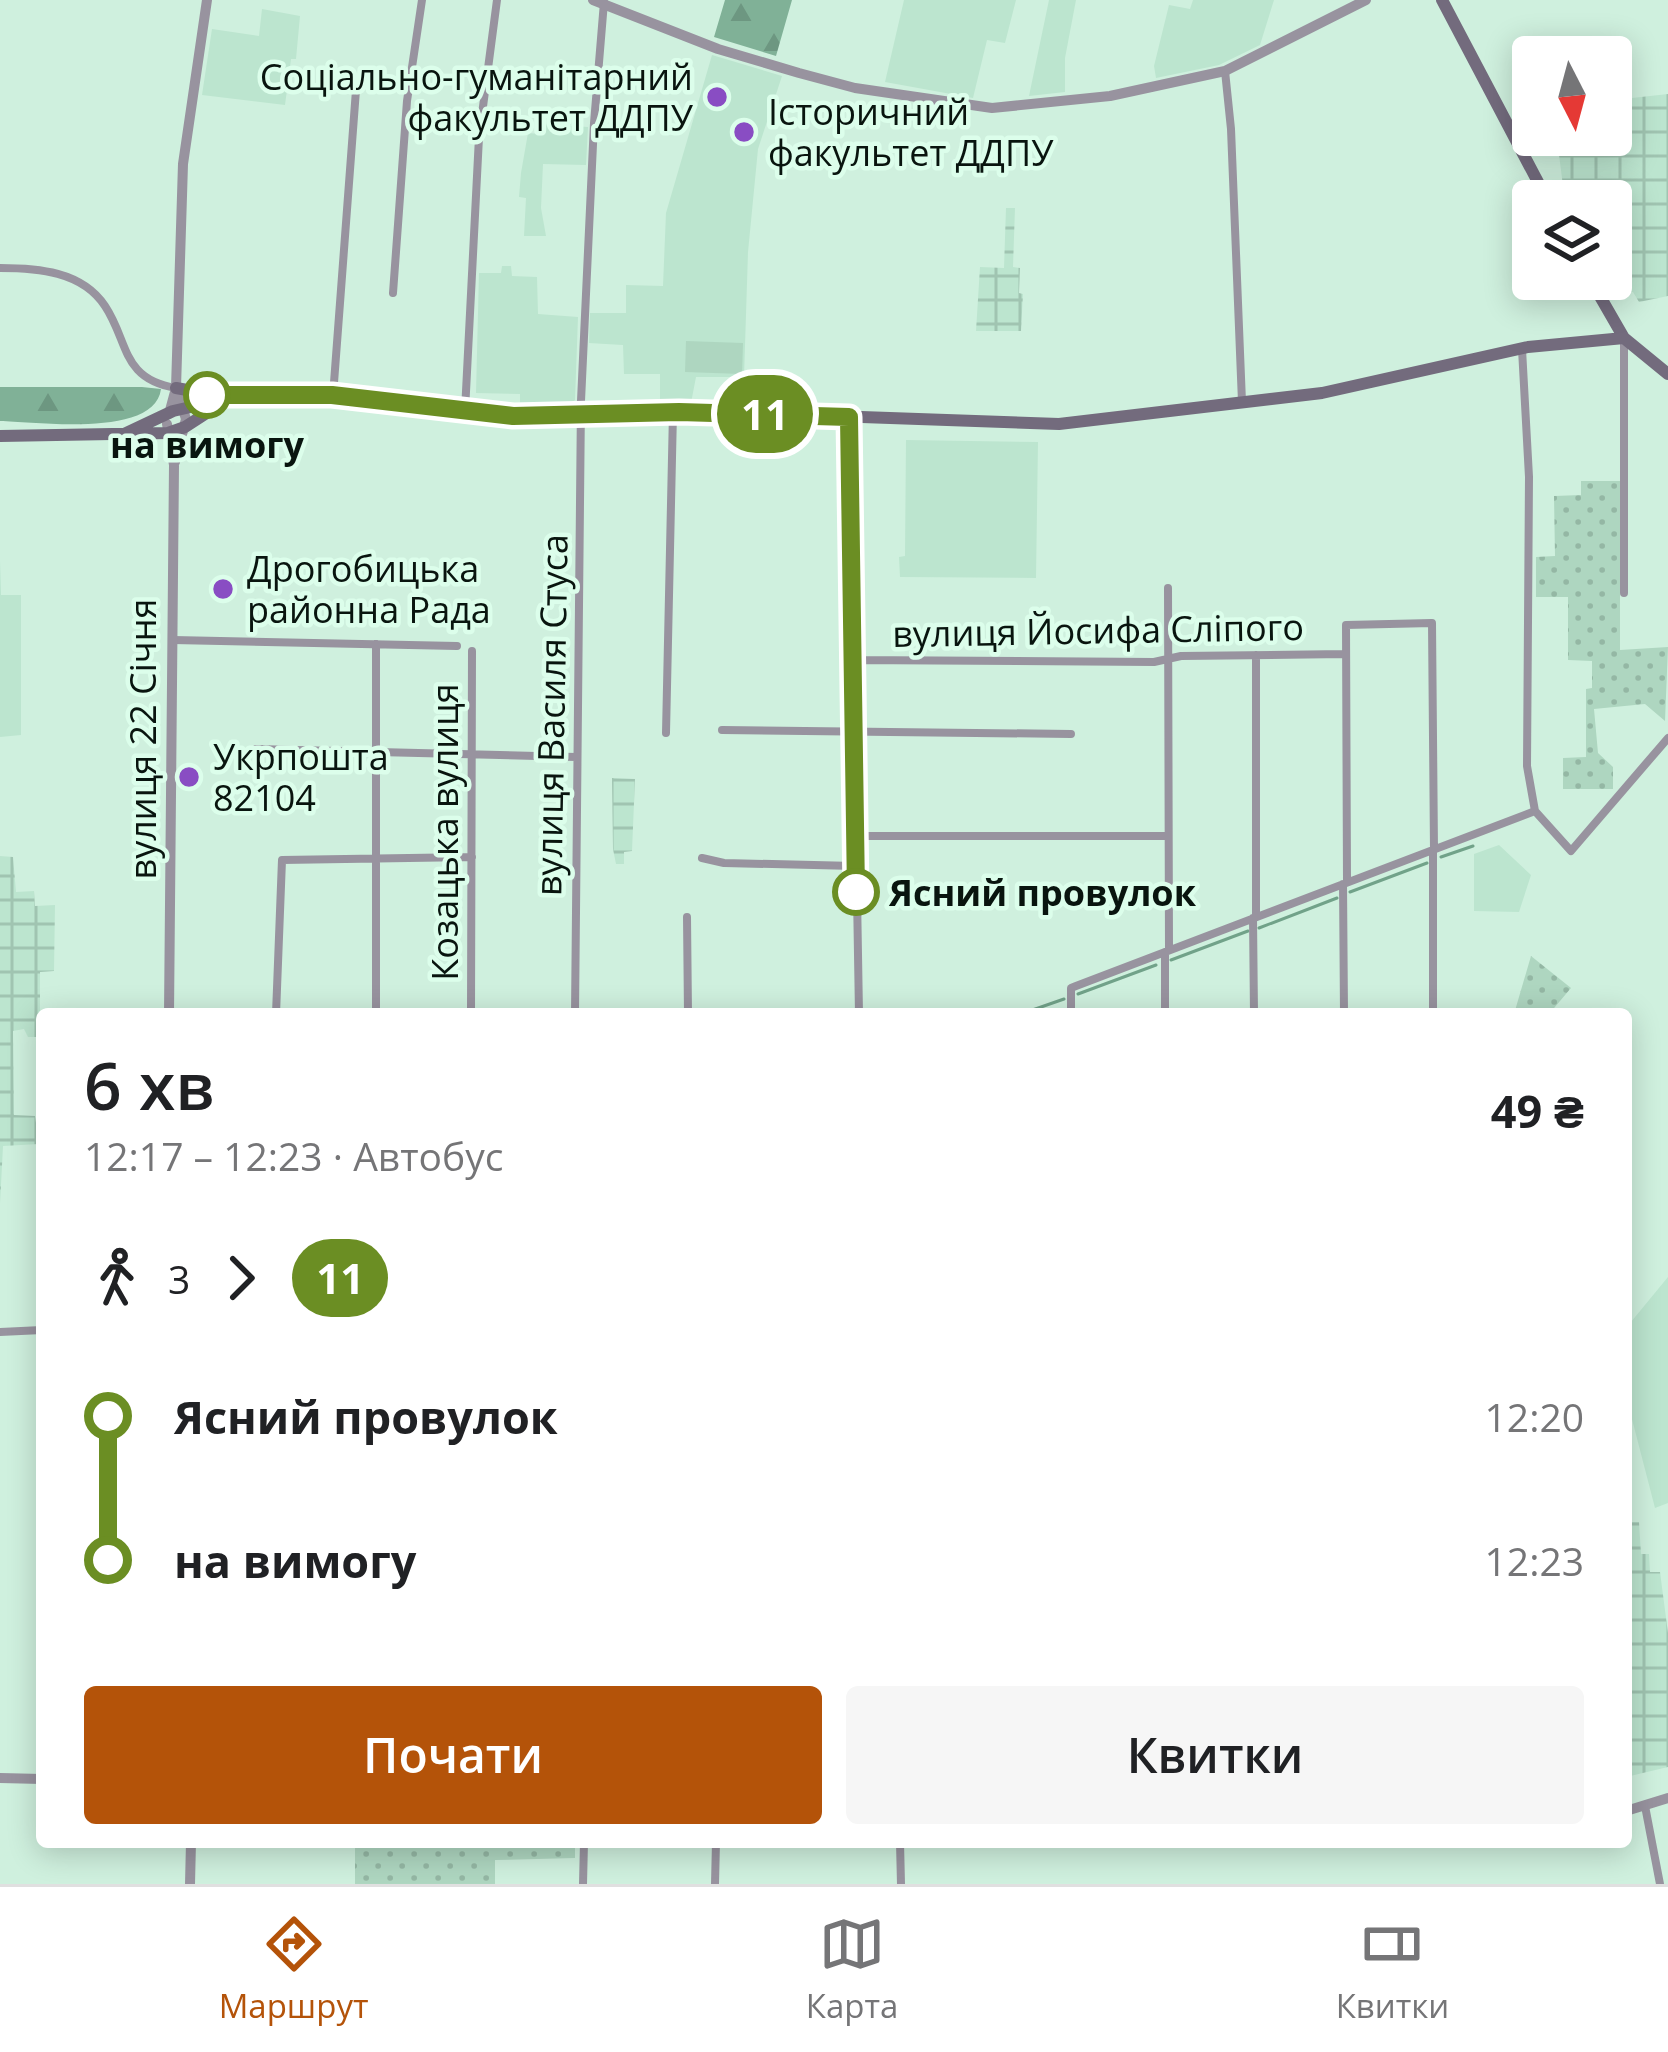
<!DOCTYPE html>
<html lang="uk">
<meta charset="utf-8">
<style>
body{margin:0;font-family:"Open Sans",sans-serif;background:#f6f6f6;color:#202124;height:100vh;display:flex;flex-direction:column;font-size:45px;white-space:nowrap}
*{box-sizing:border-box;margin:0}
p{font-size:39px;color:#757577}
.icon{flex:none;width:66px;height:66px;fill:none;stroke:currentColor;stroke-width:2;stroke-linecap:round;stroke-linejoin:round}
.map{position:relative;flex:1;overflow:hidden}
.panel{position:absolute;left:36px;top:1008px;width:1596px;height:840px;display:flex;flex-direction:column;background:#fff;border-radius:12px;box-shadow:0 6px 30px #0003}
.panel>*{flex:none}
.badge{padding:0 24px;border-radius:39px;font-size:42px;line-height:78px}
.needle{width:78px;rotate:174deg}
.fabs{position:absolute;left:1512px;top:36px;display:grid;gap:24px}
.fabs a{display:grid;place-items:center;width:120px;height:120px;border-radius:12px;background:#fff;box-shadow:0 6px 30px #0003;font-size:60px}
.map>.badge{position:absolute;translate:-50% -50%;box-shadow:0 0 0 6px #fff}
.legs{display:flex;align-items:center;gap:18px;height:132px;padding:0 48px;font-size:39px}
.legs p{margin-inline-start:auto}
.summary{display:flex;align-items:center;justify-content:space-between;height:204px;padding:0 48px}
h1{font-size:66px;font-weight:600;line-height:90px}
.cta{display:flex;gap:24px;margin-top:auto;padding:24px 48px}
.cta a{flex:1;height:138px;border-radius:12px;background:#b45309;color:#fff;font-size:48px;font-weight:600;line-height:138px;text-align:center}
.cta a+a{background:#f6f6f6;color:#202124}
ul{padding:0 48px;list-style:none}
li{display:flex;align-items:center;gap:42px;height:144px;font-size:45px}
li i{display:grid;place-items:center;width:18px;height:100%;margin:0 15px;background:currentColor}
li i::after{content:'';width:30px;height:30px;margin:-15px;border:9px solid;border-radius:50%;background:#fff}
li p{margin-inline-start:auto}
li:first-child i{background:linear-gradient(#0000 50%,currentColor 0)}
li:last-child i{background:linear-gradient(currentColor 50%,#0000 0)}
.tab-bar{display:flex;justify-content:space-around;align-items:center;height:168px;border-top:3px solid #e0e0e0;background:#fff;font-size:33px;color:#757577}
.tab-bar a{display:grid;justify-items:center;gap:6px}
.tab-bar .current{color:#b45309}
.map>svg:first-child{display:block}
</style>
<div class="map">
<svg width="1668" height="1884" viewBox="0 0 1668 1884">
<defs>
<pattern id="industrial-grid" width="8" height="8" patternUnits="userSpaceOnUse" patternTransform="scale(3)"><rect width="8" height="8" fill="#bce5cf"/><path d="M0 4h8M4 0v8" fill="none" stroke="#a0c4b1"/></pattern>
<pattern id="forest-firs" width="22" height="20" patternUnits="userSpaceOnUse" patternTransform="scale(3)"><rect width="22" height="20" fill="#80b197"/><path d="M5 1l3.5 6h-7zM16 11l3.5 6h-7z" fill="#6d9781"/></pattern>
<pattern id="garden-dots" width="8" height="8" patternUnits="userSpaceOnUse" patternTransform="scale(3)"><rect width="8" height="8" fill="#aed6c0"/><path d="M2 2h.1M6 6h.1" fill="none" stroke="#94b7a4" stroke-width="1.8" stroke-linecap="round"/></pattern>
</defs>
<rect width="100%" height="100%" fill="#cff0de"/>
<path fill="#bce5cf" d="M904,0h112l-11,43 -18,-3 -14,58 -88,-16z
M1049,0h27l-11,58v34l-36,4z
M1193,0h81l-14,45 -41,20 -63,13 -2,-12 15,-61 21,4z
M262,9l38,7 -4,43h-5l-6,46 -83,-10 10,-66 47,7z
M712,55l70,21 -24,73 -10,103 -4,125h-48l-5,26h-31v-29h-36l-1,-29 -34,-2 1,-30h36v-28l37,1 3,-73z
M541,124l47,3 -2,38 -43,-1 -2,44 5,28h-22l2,-38 -7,-1 2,-24 7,-40 12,1z
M502,266h9l1,10 25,1 1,37 40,3 -3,83 -5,5 -50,-2v-9l-44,-1 3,-120h22z
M906,440l132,2 -2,136 -136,-1 -1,-20 6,-1z
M0,561l1,34h20v140l-21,2z
M1499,845l32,30 -12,37 -45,-1v-57z
M1668,1277v226l-13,5 -29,-112v-68z"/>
<path fill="url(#industrial-grid)" d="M1668,94v202l-29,6 -6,-10h-21v-101l-6,-1 -1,-4h-42l-5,-39h7l1,-12h45v-30l12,-6z
M1006,208h9l-2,59 7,1 -1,25 4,1 -2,37h-45l4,-64 24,1z
M612,778l23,1 -3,72 -8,1v12h-8l-3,-15z
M0,856l13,1 3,35 18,-1 1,15 20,-1 -1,66 -14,1v54l-4,1v10h-8l-4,-8 -11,2 1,84 21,1 4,28 -36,2 -3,58z
M1626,1511l1,11h12l2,32h8l1,18h10l8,61v134l-42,10z"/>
<path fill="url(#forest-firs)" d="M725,0h67l-16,56 -62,-19z
M0,387h142l19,2c-6,49 -123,33 -161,32z"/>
<path fill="url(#garden-dots)" d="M1581,481h39v169l48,-3 -3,74 -20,-17 -51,5 4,44 15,14v22h-50v-31l23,-1v-68l6,-1v-27l-24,-1v-63h-32v-40l19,-1 -1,-60 27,-1z
M1531,956l40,32 -22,26h-35z
M355,1842h220v16l-80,2v24h-140z"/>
<path fill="#aed6c0" d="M686,341l57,2 -1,31 -57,-2z"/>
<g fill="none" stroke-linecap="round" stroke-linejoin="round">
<path stroke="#71a289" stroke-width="3" d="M1441,857l32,-11
M1350,892l77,-29
M1259,928l78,-30
M1171,960l77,-29
M1078,994l78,-29
M1021,1014l43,-15"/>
<path stroke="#98939f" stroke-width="8" d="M1225,71l6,58 11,273
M0,268c37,0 82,3 105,38 24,36 16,73 71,82
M393,293l14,-192 15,-101
M1624,340v253
M1522,349l7,128 -2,289 8,45 36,40 97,-113
M333,396l23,-306
M465,411l14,-274 18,-137
M849,417l10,597
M1168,588l1,362
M173,640l284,6
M852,660l302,2 27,-6 164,-2
M722,730l349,4
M666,733l7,-321
M256,749l320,8
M855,836h312
M1433,850v164
M702,858l22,5 131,3
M1347,882l-1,-257 86,-2 2,227
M1343,884l1,130
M687,917l1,97
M1256,917v-262
M1253,918l1,96
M1165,952v62
M276,1014l6,-154 190,-3
M376,1014v-370
M471,1014l1,-363
M575,1014l6,-613 13,-278 10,-121
M1071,1014v-26l5,-2 459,-175
M0,1332l42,-2
M1645,1806l15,78
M900,1842l1,42
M583,1884l1,-42
M715,1884l1,-42"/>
<path stroke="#98939f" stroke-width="10" d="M593,0l125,49 81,24 56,15 137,20 118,-12 115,-25 141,-71
M169,414l7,-26 7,-224 24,-164
M167,424l7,41 -5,549
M175,462l11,-43 -10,-31
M0,1778l42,1
M1626,1811l42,-13
M190,1884l1,-42"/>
<path stroke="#736b7d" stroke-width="12" d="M1442,0l106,201
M1590,279l34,59 44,36
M176,388l40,7
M0,436l168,-3 17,-6 37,-24
M120,436l53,-25 75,-17 141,6 124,16 210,-4 336,12 263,-31 206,-46 96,-9"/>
</g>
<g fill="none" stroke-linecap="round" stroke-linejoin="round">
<defs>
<path id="line-1" d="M207,395h125l181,21 166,-4 170,5 7,475"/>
</defs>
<use href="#line-1" stroke="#fff" stroke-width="27"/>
<use href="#line-1" stroke="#6b8e23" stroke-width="18"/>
</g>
<g fill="#894dc3" stroke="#dcfeeb" stroke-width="4.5">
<circle cx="717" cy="97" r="12"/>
<circle cx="744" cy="132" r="12"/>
<circle cx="223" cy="589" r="12"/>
<circle cx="189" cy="777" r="12"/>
</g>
<g fill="#fff" stroke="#6b8e23" stroke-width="6">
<circle cx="207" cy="395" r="21"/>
<circle cx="856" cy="892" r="21"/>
</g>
<g text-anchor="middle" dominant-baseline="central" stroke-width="9" stroke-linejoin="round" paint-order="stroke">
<g font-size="36" fill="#09150f" stroke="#dcfeeb" text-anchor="start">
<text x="693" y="76" text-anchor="end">Соціально-гуманітарний<tspan x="693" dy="41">факультет ДДПУ</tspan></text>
<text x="768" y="111">Історичний<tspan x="768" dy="41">факультет ДДПУ</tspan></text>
<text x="247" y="568">Дрогобицька<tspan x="247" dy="41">районна Рада</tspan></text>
<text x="213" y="756">Укрпошта<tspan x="213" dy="41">82104</tspan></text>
</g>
<g font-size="36" font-weight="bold" fill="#09150f" stroke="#dcfeeb">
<text x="207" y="444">на вимогу</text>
<text x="889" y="892" text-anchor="start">Ясний провулок</text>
</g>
<g font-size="36" fill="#09150f" stroke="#dcfeeb">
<text transform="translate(1098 630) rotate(-1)">вулиця Йосифа Сліпого</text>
<text transform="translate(551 715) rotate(-89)">вулиця Василя Стуса</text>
<text transform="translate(142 739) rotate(-90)">вулиця 22 Січня</text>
<text transform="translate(444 832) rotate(-90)">Козацька вулиця</text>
</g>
</g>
</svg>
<div class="fabs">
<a><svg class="needle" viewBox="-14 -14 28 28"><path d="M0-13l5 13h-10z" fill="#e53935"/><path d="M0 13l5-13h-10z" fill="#757577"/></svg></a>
<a><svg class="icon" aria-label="layers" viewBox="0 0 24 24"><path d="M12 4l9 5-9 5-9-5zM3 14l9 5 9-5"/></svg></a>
</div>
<b class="badge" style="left:765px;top:414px;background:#6b8e23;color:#fff">11</b>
<section class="panel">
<div class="summary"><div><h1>6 хв</h1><p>12:17 – 12:23 · Автобус</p></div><b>49 ₴</b></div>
<div class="legs"><svg class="icon" aria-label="walk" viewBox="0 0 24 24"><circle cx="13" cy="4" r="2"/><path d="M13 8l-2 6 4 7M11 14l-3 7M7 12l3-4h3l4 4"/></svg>3<svg class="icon" aria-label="forward" viewBox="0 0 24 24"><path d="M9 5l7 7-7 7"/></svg><b class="badge" style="background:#6b8e23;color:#fff">11</b></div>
<ul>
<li><i style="color:#6b8e23"></i><b>Ясний провулок</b><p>12:20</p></li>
<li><i style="color:#6b8e23"></i><b>на вимогу</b><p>12:23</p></li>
</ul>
<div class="cta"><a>Почати</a><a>Квитки</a></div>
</section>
</div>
<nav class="tab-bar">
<a class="current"><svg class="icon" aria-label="directions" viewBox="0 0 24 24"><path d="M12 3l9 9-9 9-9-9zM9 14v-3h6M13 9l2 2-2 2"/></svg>Маршрут</a>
<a><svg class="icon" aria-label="map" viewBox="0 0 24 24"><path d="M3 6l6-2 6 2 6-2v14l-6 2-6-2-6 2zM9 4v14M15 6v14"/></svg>Карта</a>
<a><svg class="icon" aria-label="tickets" viewBox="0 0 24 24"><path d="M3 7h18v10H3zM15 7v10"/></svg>Квитки</a>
</nav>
